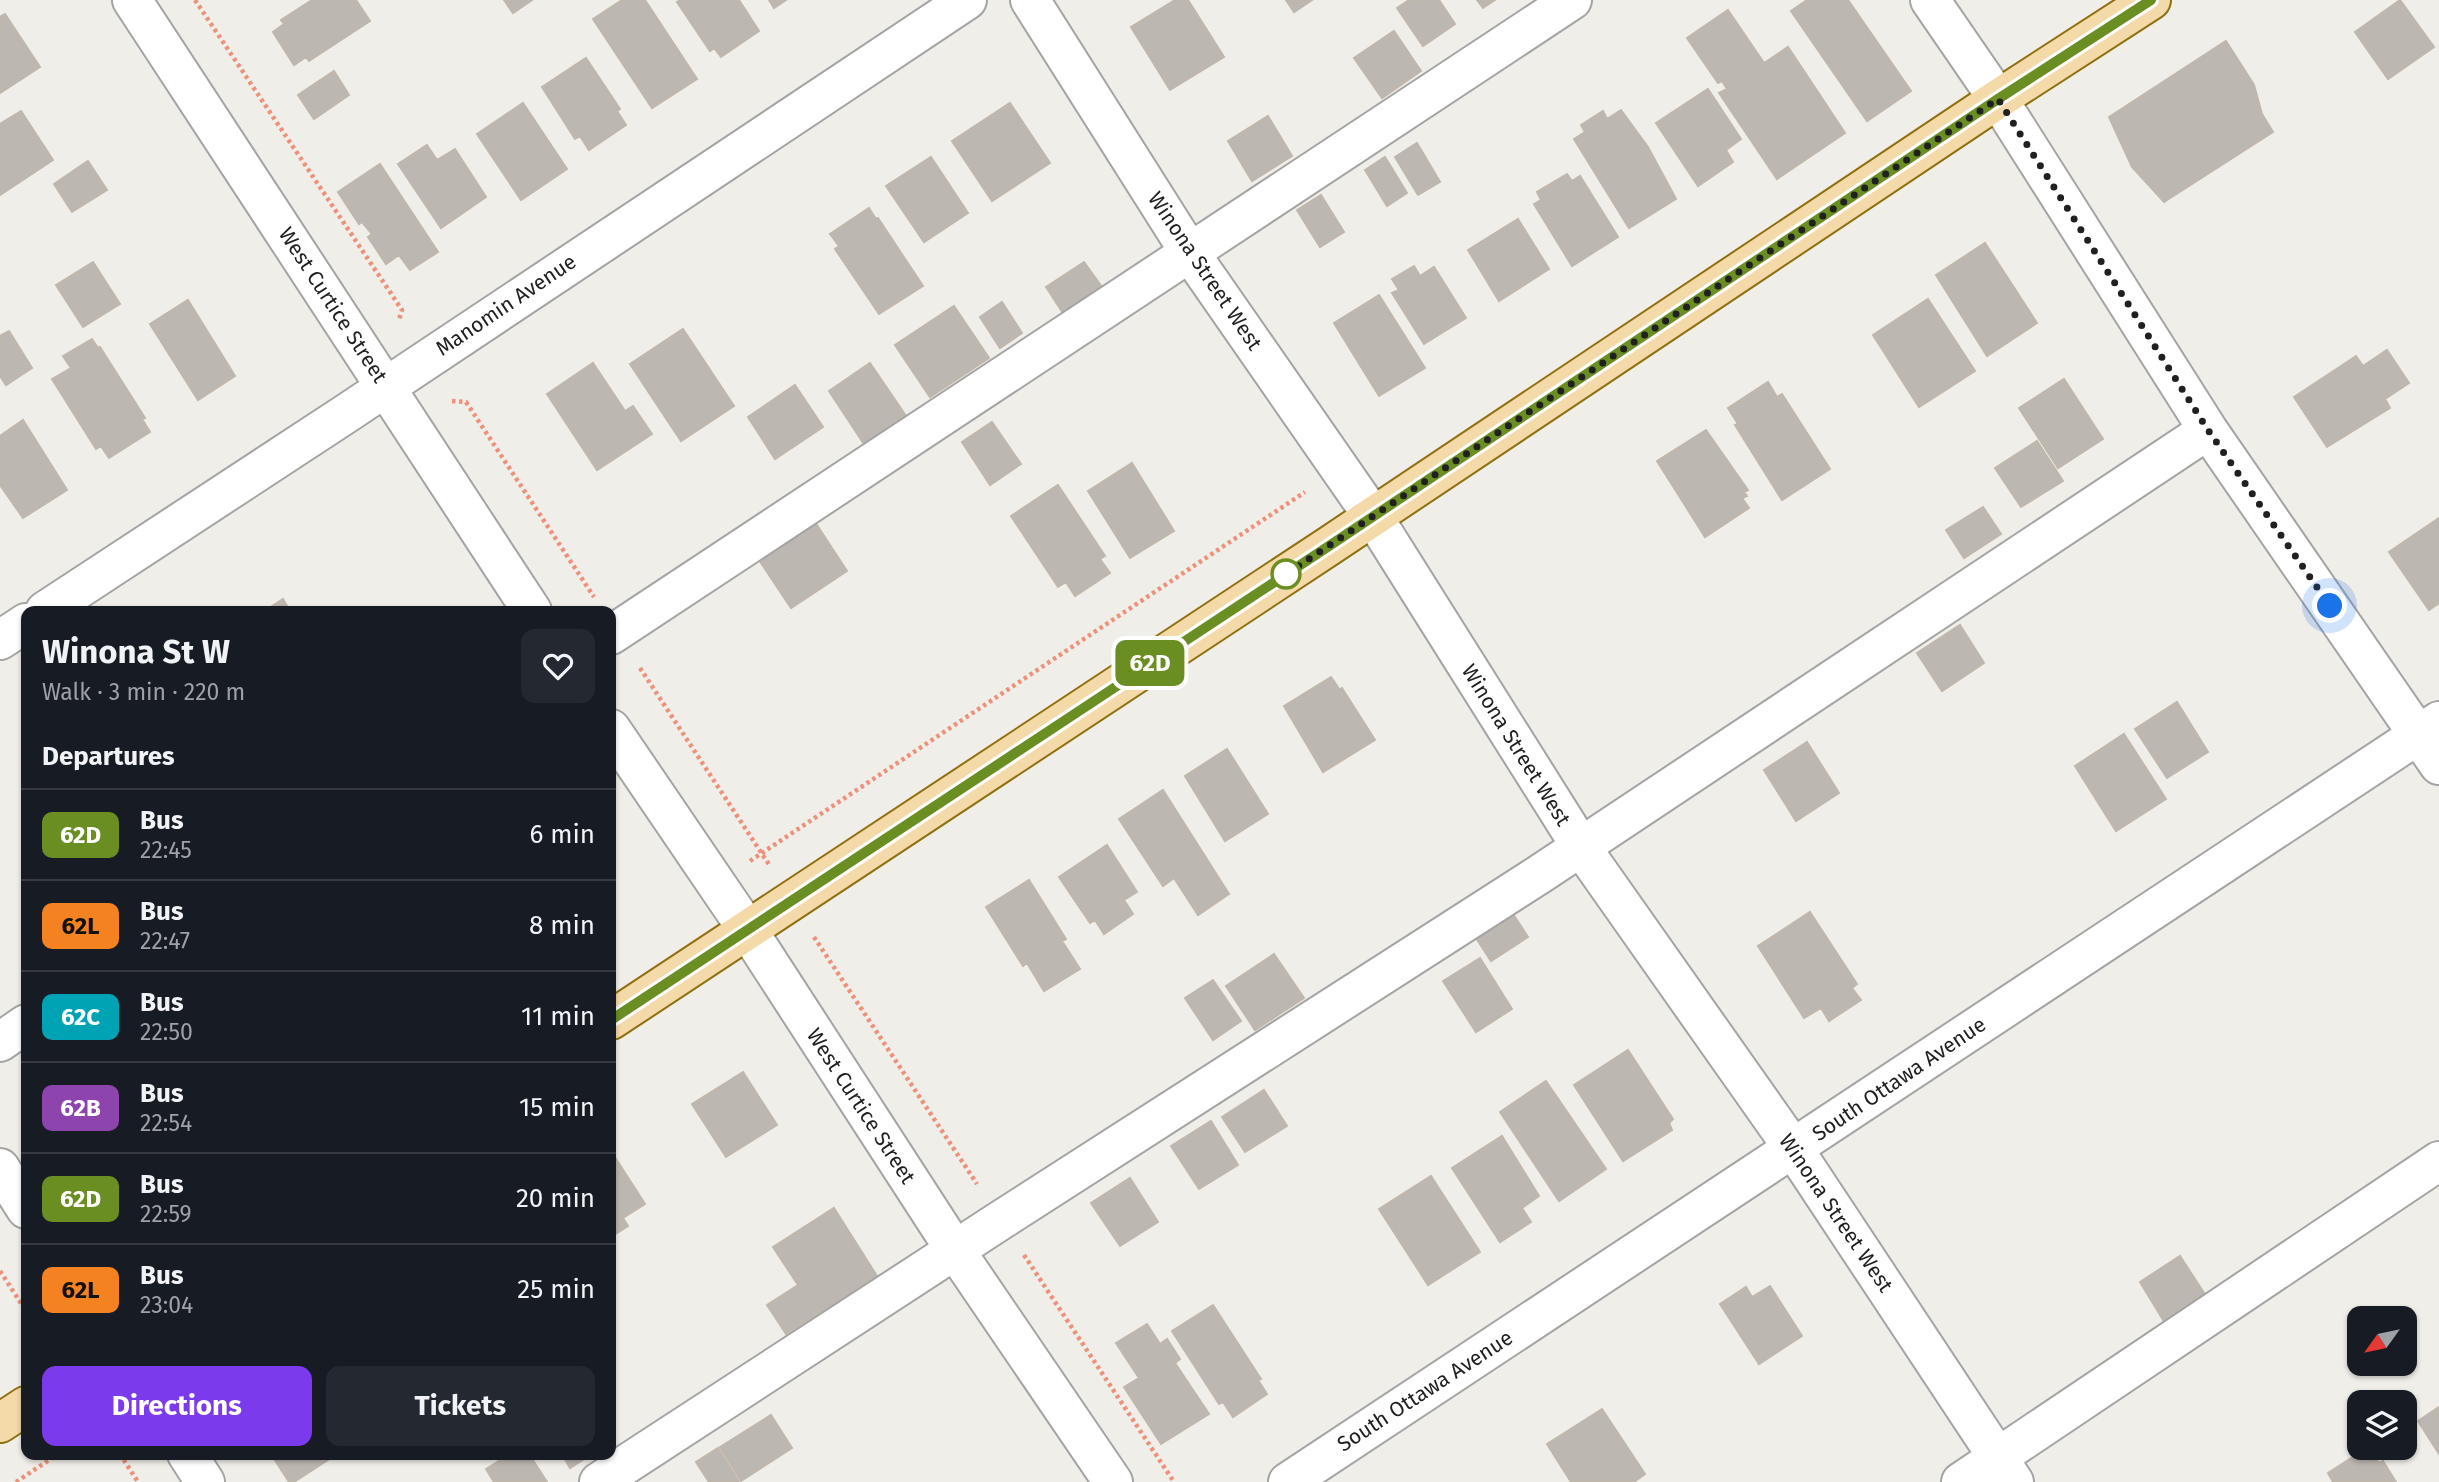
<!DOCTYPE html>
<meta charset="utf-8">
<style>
body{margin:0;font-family:"Fira Sans",sans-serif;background:#242831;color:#f1f3f6;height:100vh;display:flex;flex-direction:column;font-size:26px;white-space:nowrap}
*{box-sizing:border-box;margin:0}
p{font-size:23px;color:#9ea1a6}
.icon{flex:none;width:38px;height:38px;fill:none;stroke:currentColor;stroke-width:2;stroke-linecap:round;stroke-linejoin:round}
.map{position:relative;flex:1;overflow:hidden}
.drawer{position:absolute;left:21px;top:606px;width:595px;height:854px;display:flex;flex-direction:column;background:#171b24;border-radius:14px;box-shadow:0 2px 5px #0004}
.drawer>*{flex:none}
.badge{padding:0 14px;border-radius:10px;font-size:24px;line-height:46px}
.needle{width:46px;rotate:237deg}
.controls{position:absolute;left:2347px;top:1306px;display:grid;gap:14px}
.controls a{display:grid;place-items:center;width:70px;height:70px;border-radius:14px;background:#171b24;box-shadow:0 2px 5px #0004;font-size:35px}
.you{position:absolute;width:35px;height:35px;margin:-18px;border:5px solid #fff;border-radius:50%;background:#1a73e8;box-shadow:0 0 0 10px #1a73e833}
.map>.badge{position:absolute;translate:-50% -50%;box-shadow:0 0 0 4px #fff}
h2{padding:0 21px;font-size:26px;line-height:63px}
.round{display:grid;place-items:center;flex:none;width:74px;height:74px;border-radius:14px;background:#242831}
.overview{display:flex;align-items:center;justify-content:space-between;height:119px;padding:0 21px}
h1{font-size:33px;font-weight:700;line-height:52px}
.primary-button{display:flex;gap:14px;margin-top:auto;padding:14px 21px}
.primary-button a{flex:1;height:80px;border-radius:14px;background:#7c3aed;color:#fff;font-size:28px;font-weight:700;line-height:80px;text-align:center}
.primary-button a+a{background:#242831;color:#f1f3f6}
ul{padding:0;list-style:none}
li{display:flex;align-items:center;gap:21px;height:91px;padding:0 21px;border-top:2px solid #363941}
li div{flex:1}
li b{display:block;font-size:26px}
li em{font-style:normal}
li .badge{min-width:77px;font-weight:700;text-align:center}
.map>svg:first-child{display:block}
</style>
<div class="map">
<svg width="2439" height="1482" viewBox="0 0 2439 1482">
<rect width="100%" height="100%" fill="#f0eee8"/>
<path fill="#bdb7b1" stroke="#c0b7ac" stroke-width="2" d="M312,0h44l14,21 -61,40 -3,-4 -12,8 -21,-33 11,-8 -3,-4z
M504,0h28l-19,13z
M622,0h23l52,79 -45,29 -59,-89z
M680,0h59l20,31 -38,26 -7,-9 -4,3 -33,-49z
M769,0h17l-12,8z
M1175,0h13l36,57 -54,33 -39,-63z
M1286,0h26l-18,12z
M1409,0h30l16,24 -32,22 -26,-38z
M1477,0h18l-12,8z
M1807,0h41l63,91 -44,30 -76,-110z
M2400,0l34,47 -46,32 -33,-47z
M1728,10l36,53 24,-16 57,86 -68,46 -58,-86 8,-4 -5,-8 -4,2 -31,-45z
M5,14l35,53 -40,26v-76z
M1394,31l27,40 -39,27 -28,-40z
M2226,41l28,44 8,29 11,18 -109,70 -32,-35 -23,-50z
M586,58l34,51 -3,2 9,14 -37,25 -9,-14 -5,3 -33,-52z
M334,71l15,24 -35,24 -16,-24z
M1708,89l33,50 -15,11 7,12 -35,24 -42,-63z
M523,103l44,66 -46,31 -44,-66z
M1010,103l40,60 -58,38 -40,-60z
M1621,110l27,37 28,52 -47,29 -55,-89 11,-7 -4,-7 22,-14 4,8z
M21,111l32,49 -53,35v-71z
M1268,116l24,40 -40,25 -24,-40z
M1417,143l23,39 -22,13 -23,-38z
M427,145l10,15 18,-11 31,48 -45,31 -43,-64z
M931,157l37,56 -44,29 -38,-56z
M1385,157l22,36 -20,13 -22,-36z
M88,161l19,29 -35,22 -18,-28z
M380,164l58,88 -28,18 -11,-15 -13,9 -18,-27 4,-3 -10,-12 -3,2 -21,-32z
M1567,174l5,7 8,-5 38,61 -46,29 -38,-62 7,-4 -4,-8z
M1321,195l23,37 -24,15 -23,-37z
M869,208l7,11 2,-1 45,68 -44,28 -44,-65 4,-3 -9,-12z
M1518,219l31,50 -50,32 -31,-51z
M1985,243l52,80 -50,33 -51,-81z
M93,262l27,42 -37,23 -27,-42z
M1084,262l18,25 -39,26 -17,-26z
M1414,266l6,10 14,-9 32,51 -42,26 -32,-51 7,-3 -7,-11z
M1379,295l46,73 -46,28 -45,-73z
M1928,299l47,72 -56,36 -46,-72z
M188,300l47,76 -37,24 -48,-76z
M1002,302l20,31 -22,15 -20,-31z
M954,306l35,52 -59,39 -35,-52z
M683,329l51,77 -53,35 -51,-77z
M9,331l23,37 -26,17 -6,-9v-40z
M92,339l6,9 2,-1 45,71 -3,1 8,13 -41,26 -8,-12 -5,3 -44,-70 19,-11 -8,-12z
M2387,350l22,33 -24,16 5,9 -63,39 -33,-50 62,-41 7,10z
M593,363l32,48 8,-5 19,28 -55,36 -50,-76z
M870,363l36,53 -42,28 -35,-53z
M2064,379l39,60 -45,29 -39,-60z
M1768,382l9,15 5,-3 48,75 -48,31 -47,-75 3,-1 -10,-16z
M795,385l28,42 -48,32 -27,-42z
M23,420l44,70 -44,28 -23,-33v-49z
M992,422l29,42 -31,21 -28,-43z
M1706,430l42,60 -4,2 3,4 -5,2 7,10 -44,29 -48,-76z
M2037,441l26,40 -42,26 -26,-39z
M1132,463l42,68 -44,27 -42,-67z
M1058,485l47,71 -5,3 10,14 -35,23 -9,-14 -8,5 -47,-71z
M1983,507l18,27 -37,24 -18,-28z
M2439,518v85l-10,7 -40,-58z
M815,522l32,49 -56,37 -32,-48z
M283,599l7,12h-25z
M1960,625l24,38 -42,28 -25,-38z
M1331,677l9,13 2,-2 33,52 -52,32 -39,-66z
M2177,702l31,50 -41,26 -32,-49z
M2124,734l42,65 -50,32 -41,-65z
M1807,742l32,51 -43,28 -32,-51z
M1227,749l41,65 -43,27 -40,-65z
M1163,790l66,104 -31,21 -24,-37 -11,8 -44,-67z
M1107,845l30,47 -13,8 9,14 -29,20 -9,-14 -5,3 -31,-46z
M1029,880l37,59 -4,2 18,28 -36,22 -17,-28 -4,3 -37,-59z
M1810,912l47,72 -5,4 9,12 -32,21 -8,-13 -17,10 -46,-72z
M1513,914l15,23 -37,24 -15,-23z
M1274,954l30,44 -49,32 -29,-44z
M1480,958l32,51 -36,23 -33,-51z
M1213,980l28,41 -28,19 -28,-42z
M1628,1050l45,69 -4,4 3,7 -49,31 -49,-76z
M743,1072l34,53 -51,32 -34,-53z
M1546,1081l60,88 -47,32 -59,-89z
M1264,1090l23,36 -42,26 -23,-35z
M1211,1121l27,44 -39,24 -28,-43z
M1502,1136l37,60 -17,12 9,14 -31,20 -48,-74z
M611,1151l34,53 -22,14 5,8 -17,11z
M1431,1176l49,76 -52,33 -49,-76z
M1130,1178l28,44 -38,24 -29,-43z
M834,1208l43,68 -91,58 -19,-29 31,-20 -25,-38z
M2180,1256l26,40 -41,27 -25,-41z
M1770,1286l32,50 -43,28 -39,-60 26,-17 6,10z
M1213,1305l48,74 -3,1 9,14 -34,23 -10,-15 -4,2 -47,-73z
M1147,1324l13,20 7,-5 13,20 -5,4 34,51 -48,30 -37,-57 15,-9 -23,-35z
M2439,1407v47l-21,-33z
M1602,1409l43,65 -11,8h-63l-24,-38z
M771,1415l21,33 -51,33 -21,-34z
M2368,1447l11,16 4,-2 13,21h-63l-5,-9z
M718,1448l21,34h-30l-13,-20z
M271,1454h66l-43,28h-5z
M510,1454h19l18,28h-53l-8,-13z
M562,1454h30l-22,14z"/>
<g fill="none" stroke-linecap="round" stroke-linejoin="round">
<defs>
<path id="minor" d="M132,0l400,611
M1030,0l160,253 182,262 209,332 212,301 221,334
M1930,0l68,99 210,331 231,335
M45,611l302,-198 620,-413
M611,635l961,-635
M0,640l26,-17
M611,729l136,200 208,321 158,232
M0,1042l26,-18
M0,1168l26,41
M187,1454l18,28
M599,1482l402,-262 539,-346 668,-444
M1288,1482l1151,-761
M1961,1482l478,-321"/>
<path id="major" d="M611,1020l718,-474 669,-447 153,-99
M0,1423l26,-17"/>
</defs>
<use href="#minor" stroke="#a4a4a4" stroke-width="42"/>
<use href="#major" stroke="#8f6f0e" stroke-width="42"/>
<path stroke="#ed917c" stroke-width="4.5" stroke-dasharray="3.5 3.5" stroke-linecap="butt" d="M195,0l207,310 -3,10
M452,401l14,1 128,195
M640,668l130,198
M750,861l555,-369
M814,937l163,247
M1024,1255l150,227
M0,1271l26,40
M120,1454l18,28
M16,1482l42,-28"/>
<use href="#minor" stroke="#fff" stroke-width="38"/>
<use href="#major" stroke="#f4daa9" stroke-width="38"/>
</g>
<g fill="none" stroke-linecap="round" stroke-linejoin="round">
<defs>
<path id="line" d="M611,1020l718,-474 669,-447 153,-99"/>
</defs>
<use href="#line" stroke="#fff" stroke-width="16"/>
<use href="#line" stroke="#6b8e23" stroke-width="10"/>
<path stroke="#202020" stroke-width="7" stroke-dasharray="0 12.6" d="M1286,574l-4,3 716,-478 210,331 122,176"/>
</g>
<circle fill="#fff" stroke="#6b8e23" stroke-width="3.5" cx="1286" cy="574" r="14"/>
<g text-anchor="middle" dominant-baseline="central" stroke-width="5" stroke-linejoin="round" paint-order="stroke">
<g font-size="21" fill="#202020" stroke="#fff">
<text transform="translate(1205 271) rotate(56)">Winona Street West</text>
<text transform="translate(333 305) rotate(57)">West Curtice Street</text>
<text transform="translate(506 305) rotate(-34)">Manomin Avenue</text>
<text transform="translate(1516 745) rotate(58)">Winona Street West</text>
<text transform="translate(1899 1079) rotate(-34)">South Ottawa Avenue</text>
<text transform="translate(861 1106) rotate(57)">West Curtice Street</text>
<text transform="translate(1836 1213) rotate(56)">Winona Street West</text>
<text transform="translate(1425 1391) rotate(-33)">South Ottawa Avenue</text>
</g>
</g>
</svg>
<div class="controls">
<a><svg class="needle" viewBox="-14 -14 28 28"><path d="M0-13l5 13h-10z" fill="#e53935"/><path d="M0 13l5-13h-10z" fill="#9ea1a6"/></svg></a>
<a><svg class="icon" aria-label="layers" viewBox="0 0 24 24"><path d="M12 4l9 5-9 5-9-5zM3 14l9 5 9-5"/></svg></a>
</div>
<div class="you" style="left:2330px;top:606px"></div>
<b class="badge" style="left:1150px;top:663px;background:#6b8e23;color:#fff">62D</b>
<section class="drawer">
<div class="overview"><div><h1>Winona St W</h1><p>Walk · 3 min · 220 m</p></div><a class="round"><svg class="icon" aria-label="heart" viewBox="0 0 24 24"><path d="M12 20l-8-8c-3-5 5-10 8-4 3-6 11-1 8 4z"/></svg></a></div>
<h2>Departures</h2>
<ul>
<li><span class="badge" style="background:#6b8e23;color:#fff">62D</span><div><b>Bus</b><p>22:45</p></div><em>6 min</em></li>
<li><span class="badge" style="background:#f58220;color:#111">62L</span><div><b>Bus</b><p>22:47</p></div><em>8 min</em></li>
<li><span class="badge" style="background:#00a3b4;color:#fff">62C</span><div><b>Bus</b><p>22:50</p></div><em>11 min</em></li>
<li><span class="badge" style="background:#8e44ad;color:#fff">62B</span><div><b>Bus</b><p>22:54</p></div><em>15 min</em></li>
<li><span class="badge" style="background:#6b8e23;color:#fff">62D</span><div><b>Bus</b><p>22:59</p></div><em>20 min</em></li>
<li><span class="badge" style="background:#f58220;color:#111">62L</span><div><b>Bus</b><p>23:04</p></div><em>25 min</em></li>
</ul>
<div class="primary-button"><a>Directions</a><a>Tickets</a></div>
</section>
</div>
